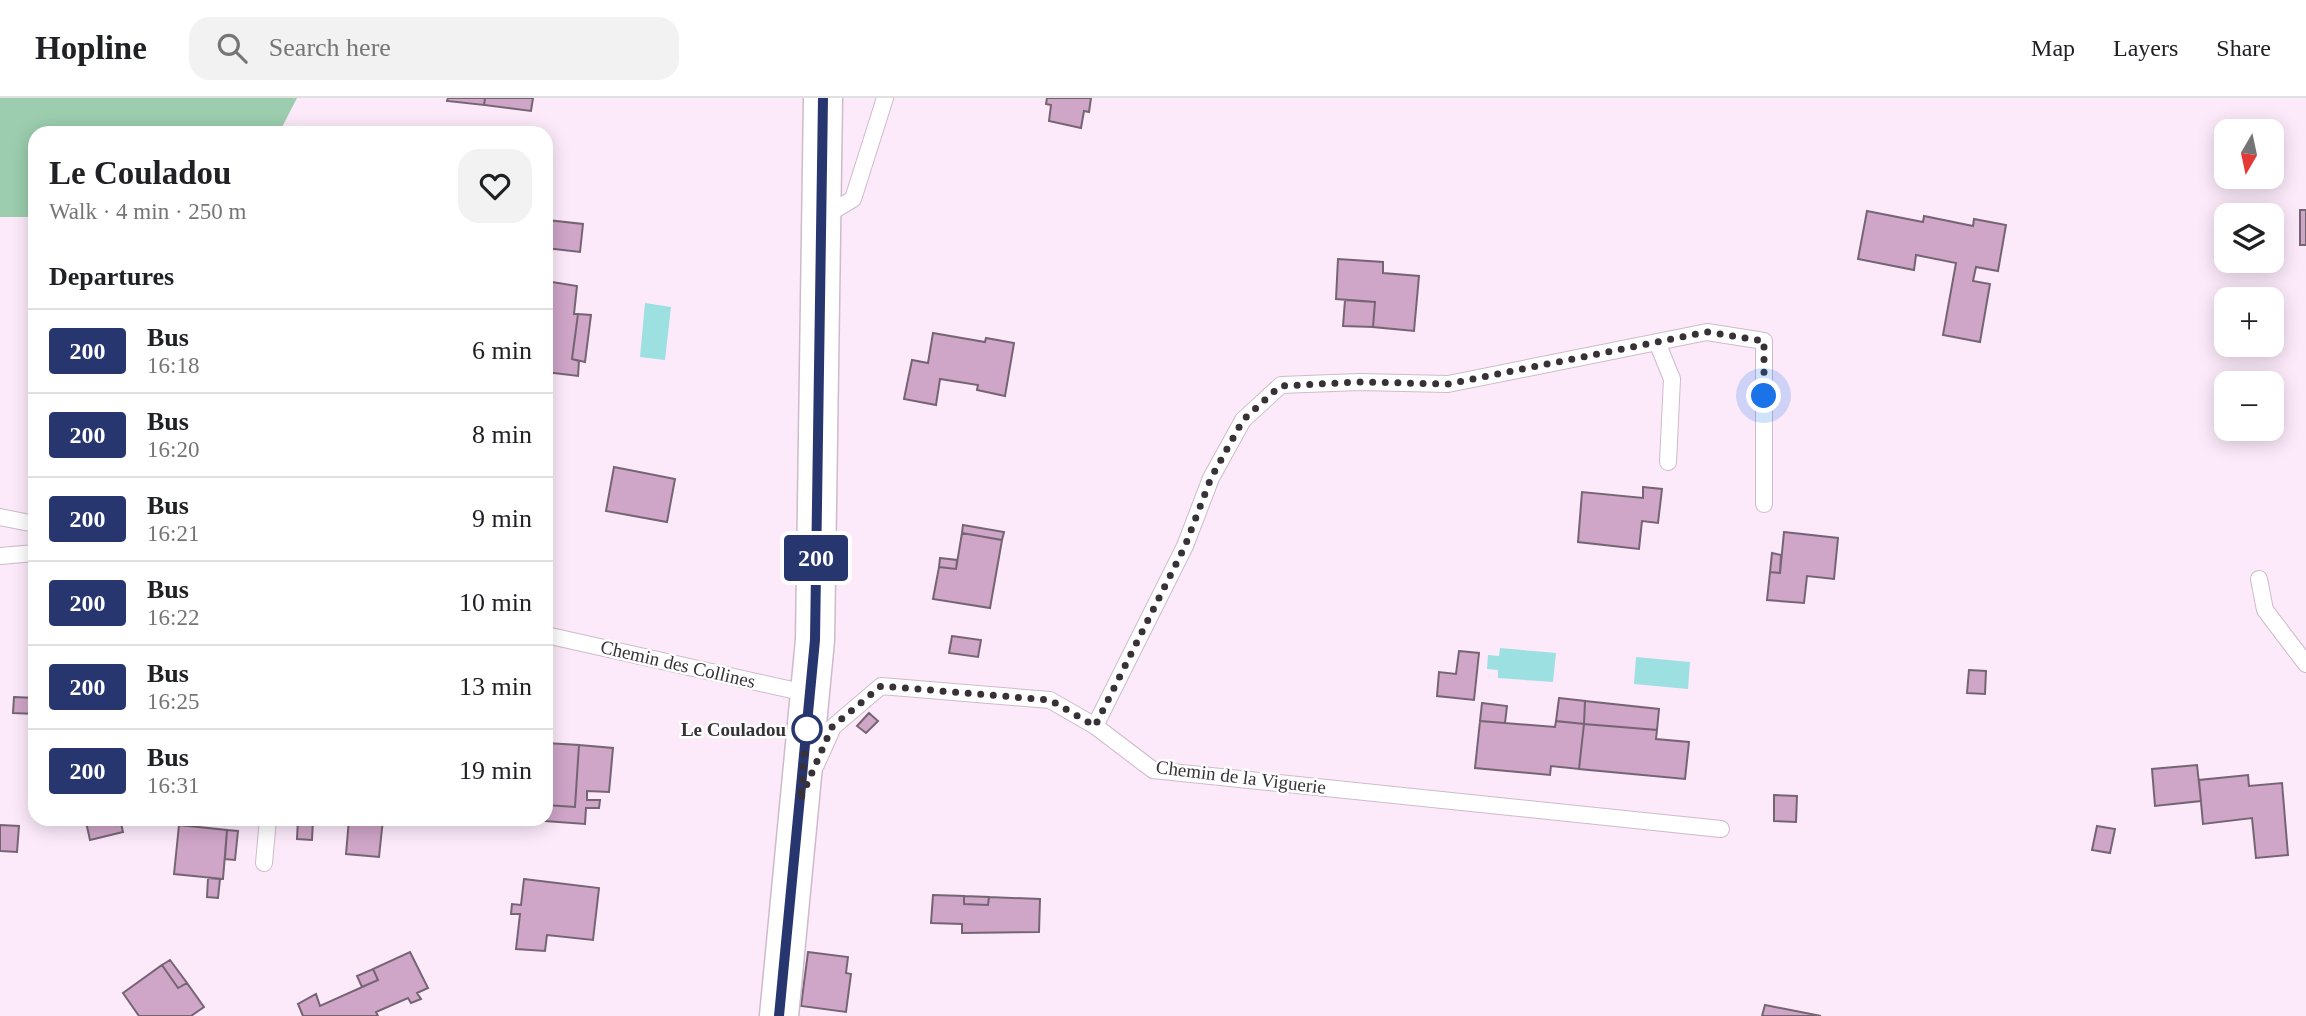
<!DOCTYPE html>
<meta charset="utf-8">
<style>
body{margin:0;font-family:Georgia,serif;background:#f2f2f2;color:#202124;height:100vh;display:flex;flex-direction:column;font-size:26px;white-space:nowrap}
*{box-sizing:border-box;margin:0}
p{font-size:23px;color:#757577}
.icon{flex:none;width:38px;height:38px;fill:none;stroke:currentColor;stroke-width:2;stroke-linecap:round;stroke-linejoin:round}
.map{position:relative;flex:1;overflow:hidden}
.drawer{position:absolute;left:28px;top:28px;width:525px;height:700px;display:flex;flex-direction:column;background:#fff;border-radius:21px;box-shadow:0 4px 18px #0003}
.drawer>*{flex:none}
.badge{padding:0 14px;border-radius:5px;font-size:24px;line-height:46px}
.needle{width:46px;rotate:189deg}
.buttons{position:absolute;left:2214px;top:21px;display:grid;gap:14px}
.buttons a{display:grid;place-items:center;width:70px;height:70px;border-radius:14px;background:#fff;box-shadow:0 4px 18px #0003;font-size:35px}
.you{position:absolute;width:35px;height:35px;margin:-18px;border:5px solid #fff;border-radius:50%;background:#1a73e8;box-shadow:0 0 0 10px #1a73e833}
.map>.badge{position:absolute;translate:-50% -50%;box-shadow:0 0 0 4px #fff}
h2{padding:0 21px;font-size:26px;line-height:63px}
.round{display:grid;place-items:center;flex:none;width:74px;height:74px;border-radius:21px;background:#f2f2f2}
.head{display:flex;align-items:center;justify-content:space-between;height:119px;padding:0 21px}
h1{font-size:33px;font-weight:800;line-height:52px}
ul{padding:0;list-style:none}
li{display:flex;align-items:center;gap:21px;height:84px;padding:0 21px;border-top:2px solid #e0e0e0}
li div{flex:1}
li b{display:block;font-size:26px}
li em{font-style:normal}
li .badge{min-width:77px;font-weight:700;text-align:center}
header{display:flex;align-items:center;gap:42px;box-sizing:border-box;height:98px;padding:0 35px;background:#fff;border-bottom:2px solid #e0e0e0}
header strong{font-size:33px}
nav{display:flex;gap:38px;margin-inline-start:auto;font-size:24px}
.search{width:490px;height:63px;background:#f2f2f2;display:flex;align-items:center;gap:18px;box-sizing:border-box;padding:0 24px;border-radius:21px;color:#757577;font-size:26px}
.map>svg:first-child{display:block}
</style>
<header>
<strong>Hopline</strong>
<div class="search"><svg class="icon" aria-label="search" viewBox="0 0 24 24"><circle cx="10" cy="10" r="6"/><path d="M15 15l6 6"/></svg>Search here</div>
<nav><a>Map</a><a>Layers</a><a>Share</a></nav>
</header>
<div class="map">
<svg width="2306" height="918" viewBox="0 0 2306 918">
<rect width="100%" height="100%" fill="#fceafb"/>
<path fill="#9bcdae" d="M0,0h297l-18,35h-244v84h-35z"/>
<path fill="#9ce0e1" d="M645,205l26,4 -6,53 -25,-3z
M1500,550l56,5 -3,29 -55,-4v-8l-11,-1 1,-14 11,1z
M1636,559l54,5 -2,27 -54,-5z"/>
<path fill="#cfa5c8" stroke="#756573" stroke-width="2" d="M448,0h37l-1,7 -37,-4z
M485,0h48l-2,13 -47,-6z
M1047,0h44l-2,14 -5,-1 -3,17 -32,-7 2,-16 -5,-1z
M2300,112h6v35h-6z
M1867,113l56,11 1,-6 49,10 1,-7 32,6 -8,46 -22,-4 -3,14 17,3 -10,58 -37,-7 13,-72 -40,-8 -2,15 -56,-11z
M547,122l36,4 -3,28 -34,-4z
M1338,161l45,3v11l36,3 -5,55 -41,-4 2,-25 -39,-3z
M546,183l31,5 -3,28h4l-6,45 7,2 -1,15 -32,-4z
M1345,202l30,2 -2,25 -30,-1z
M578,216l13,1 -6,47 -13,-3z
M933,235l52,9 1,-4 28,5 -9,53 -28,-6 1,-5 -38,-6 -4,26 -32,-6 8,-39 16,3z
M614,369l61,12 -8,43 -61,-11z
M1643,389l19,2 -4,34 -16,-2 -3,28 -61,-7 4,-50 61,6z
M963,427l41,7 -2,8 -40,-7z
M1784,434l54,6 -4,41 -27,-3 -3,27 -37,-3 3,-28 10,1z
M962,435l40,7 -12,68 -57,-9 6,-32 17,2z
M1772,455l9,2 -1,18 -10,-1z
M940,460l17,2 -1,9 -17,-2z
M952,538l29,4 -3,17 -29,-4z
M1459,553l20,2 -5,47 -37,-4 2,-24 17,2z
M1969,572l17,1 -1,23 -18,-1z
M14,599l21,1v16l-22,-1z
M1559,600l26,3 -1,23 -28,-3z
M1585,603l74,8 -2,21 -73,-6z
M1482,605l25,3 -2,17 -25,-2z
M869,615l9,8 -12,12 -9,-7z
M1480,623l75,6 1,-6 28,3 -5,45 -28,-3 -1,9 -75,-7z
M1584,626l73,6 -1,9 33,3 -4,37 -106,-10z
M546,645l33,2 -4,62 -29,-2z
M579,647l34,3 -4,44 -22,-1v9h13l-1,8h-13l-1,16 -54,-4 15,-1v-14l29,2z
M2197,667l4,36 -46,5 -3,-37z
M2248,677l1,11 33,-3 6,72 -32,3 -4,-40 -49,6 -4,-44z
M1774,697l23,1 -1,26 -22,-1z
M100,721h20l3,13 -33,8 -4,-18z
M298,721h15l-1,21 -15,-1z
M349,721h34l-4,38 -33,-3z
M0,727l19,1 -2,26 -17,-1z
M179,727l48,5 -4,49 -49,-5z
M2097,728l18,3 -5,24 -18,-3z
M227,732l11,1 -3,29 -10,-1z
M208,780l12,1 -2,19 -11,-1z
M524,781l75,9 -6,52 -46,-5 -2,16 -29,-2 4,-35h-9l1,-10 9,1z
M933,797l31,1v8l24,1 1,-8 51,2 -1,33 -77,1v-9l-31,-1z
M964,798l25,1 -1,8 -24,-1z
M410,854l18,36 -11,5 4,6 -10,4 -3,-5 -32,14 2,4h-75l-5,-12 18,-10 4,12 58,-26 -5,-11z
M808,854l40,5 -2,16 5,1 -5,38 -45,-6z
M170,862l17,23 -9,5 -16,-23z
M162,867l16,23 9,-5 17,24 -13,9h-52l-16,-23z
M373,871l5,11 -16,7 -5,-11z
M1765,907l56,11h-59z"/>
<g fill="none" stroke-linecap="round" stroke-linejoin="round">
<defs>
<path id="lane" d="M823,119l30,-18 32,-101
M1657,244l15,37 -4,83
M0,419l35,7
M0,458l35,-3
M2259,481l6,31 41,54
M546,537l264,59
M1095,628l90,-180 26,-68 32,-58 38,-35 78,-3 89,2 259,-52 57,9v163
M816,667l17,-38 48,-41 169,14 45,26 58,44 568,59
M264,765l4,-44"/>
<path id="secondary" d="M779,918l36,-376 8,-542"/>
</defs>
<use href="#lane" stroke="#cdbbcc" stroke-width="18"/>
<use href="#secondary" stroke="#cdbbcc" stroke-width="41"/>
<use href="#lane" stroke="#fff" stroke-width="16"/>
<use href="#secondary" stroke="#fff" stroke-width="38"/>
</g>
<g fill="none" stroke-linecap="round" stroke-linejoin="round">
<defs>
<path id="line" d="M779,918l36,-376 8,-542"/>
</defs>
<use href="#line" stroke="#fff" stroke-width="16"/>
<use href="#line" stroke="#283670" stroke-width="10"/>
<path stroke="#383137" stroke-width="7" stroke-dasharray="0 12.6" d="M807,631l-7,71 32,-73 49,-41 169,14 45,26 90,-180 26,-68 32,-58 37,-34 79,-4 89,2 259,-52 57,9v55"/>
</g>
<circle fill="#fff" stroke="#283670" stroke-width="3.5" cx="807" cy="631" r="14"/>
<g text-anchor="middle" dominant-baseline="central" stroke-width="5" stroke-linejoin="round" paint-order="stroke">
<g font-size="19" fill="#383137" stroke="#fdfefd">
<text transform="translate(678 566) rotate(13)">Chemin des Collines</text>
<text transform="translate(1241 679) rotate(7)">Chemin de la Viguerie</text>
</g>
<g font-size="19" font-weight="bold" fill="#383137" stroke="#fdfefd" text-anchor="end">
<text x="786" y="631">Le Couladou</text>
</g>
</g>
</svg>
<div class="buttons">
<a><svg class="needle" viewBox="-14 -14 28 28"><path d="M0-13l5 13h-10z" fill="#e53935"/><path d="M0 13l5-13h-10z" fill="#757577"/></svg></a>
<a><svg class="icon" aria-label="layers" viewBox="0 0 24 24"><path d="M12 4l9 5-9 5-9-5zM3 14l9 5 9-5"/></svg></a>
<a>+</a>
<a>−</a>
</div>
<div class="you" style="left:1764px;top:298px"></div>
<b class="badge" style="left:816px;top:460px;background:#283670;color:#fff">200</b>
<section class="drawer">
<div class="head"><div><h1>Le Couladou</h1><p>Walk · 4 min · 250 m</p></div><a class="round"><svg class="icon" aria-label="heart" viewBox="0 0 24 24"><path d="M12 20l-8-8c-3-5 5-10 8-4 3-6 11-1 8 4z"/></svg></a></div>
<h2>Departures</h2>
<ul>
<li><span class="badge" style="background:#283670;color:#fff">200</span><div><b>Bus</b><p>16:18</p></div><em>6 min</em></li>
<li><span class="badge" style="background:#283670;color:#fff">200</span><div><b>Bus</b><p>16:20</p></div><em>8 min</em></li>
<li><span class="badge" style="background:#283670;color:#fff">200</span><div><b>Bus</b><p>16:21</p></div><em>9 min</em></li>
<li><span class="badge" style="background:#283670;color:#fff">200</span><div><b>Bus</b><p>16:22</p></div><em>10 min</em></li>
<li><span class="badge" style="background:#283670;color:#fff">200</span><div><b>Bus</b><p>16:25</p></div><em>13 min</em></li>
<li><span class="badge" style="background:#283670;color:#fff">200</span><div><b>Bus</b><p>16:31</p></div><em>19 min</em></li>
</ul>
</section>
</div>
